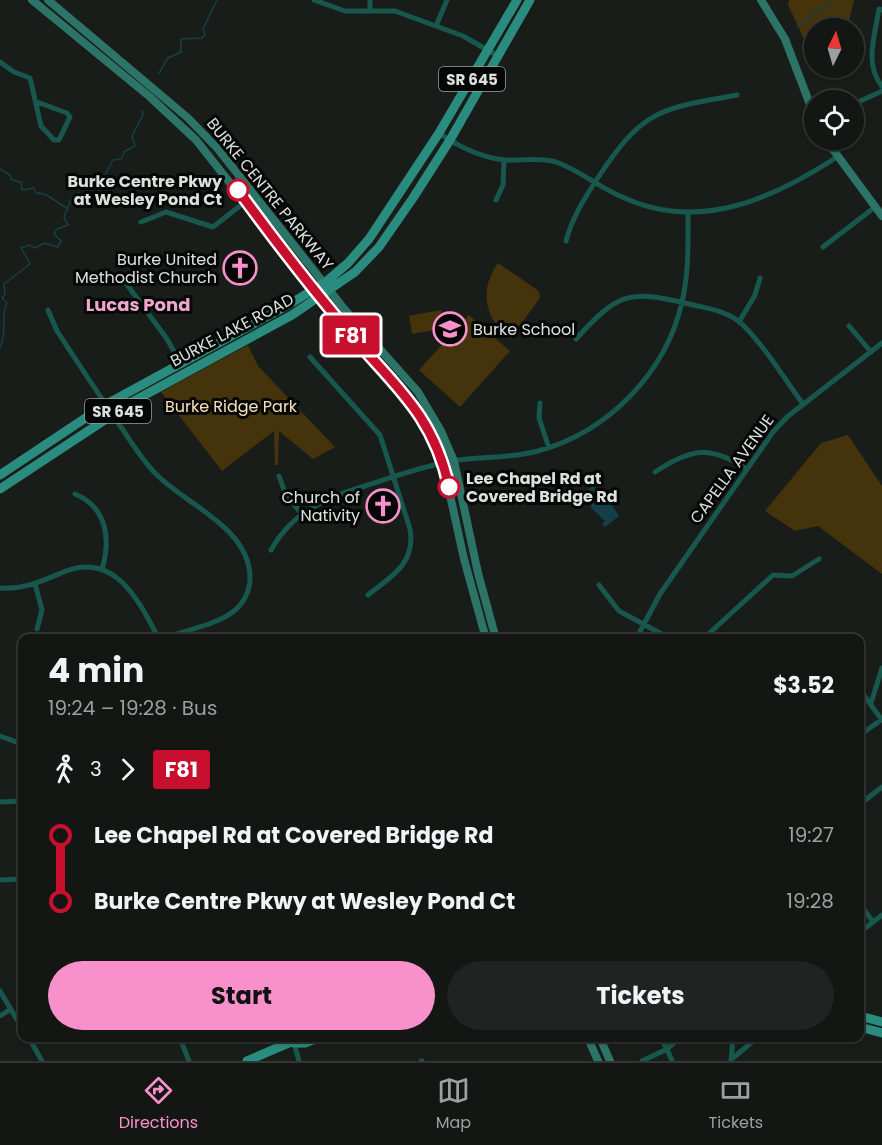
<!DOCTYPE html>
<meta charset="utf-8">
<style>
body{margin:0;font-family:Poppins,sans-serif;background:#202321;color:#f1f3f6;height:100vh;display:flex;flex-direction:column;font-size:22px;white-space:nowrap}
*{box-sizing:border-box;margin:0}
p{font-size:20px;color:#9d9fa0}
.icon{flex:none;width:33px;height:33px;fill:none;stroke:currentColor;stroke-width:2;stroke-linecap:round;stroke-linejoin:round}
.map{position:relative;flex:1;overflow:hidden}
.drawer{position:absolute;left:18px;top:634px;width:846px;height:408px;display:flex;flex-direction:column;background:#131613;border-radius:12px;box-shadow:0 2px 4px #0004,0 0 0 2px #323533}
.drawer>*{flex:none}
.badge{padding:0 12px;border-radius:4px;font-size:21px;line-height:39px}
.needle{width:39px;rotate:5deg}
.fabs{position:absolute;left:804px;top:18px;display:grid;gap:12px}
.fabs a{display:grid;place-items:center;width:60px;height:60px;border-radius:50%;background:#131613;box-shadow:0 2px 4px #0004,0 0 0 2px #323533;font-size:30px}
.map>.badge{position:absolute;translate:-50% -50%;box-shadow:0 0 0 3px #fff}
.legs{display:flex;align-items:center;gap:9px;height:66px;padding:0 30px;font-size:20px}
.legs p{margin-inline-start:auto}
.head{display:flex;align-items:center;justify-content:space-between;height:102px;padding:0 30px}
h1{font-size:33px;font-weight:700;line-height:45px}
.action{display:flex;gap:12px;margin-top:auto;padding:12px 30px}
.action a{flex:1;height:69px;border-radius:36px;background:#f890cc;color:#111;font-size:24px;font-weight:700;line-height:69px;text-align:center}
.action a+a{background:#202321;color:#f1f3f6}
ul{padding:0 30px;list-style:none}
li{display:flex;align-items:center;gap:21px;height:66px;font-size:22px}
li i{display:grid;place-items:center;width:9px;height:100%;margin:0 8px;background:currentColor}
li i::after{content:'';width:15px;height:15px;margin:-8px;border:4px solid;border-radius:50%;background:#131613}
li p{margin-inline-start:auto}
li:first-child i{background:linear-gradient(#0000 50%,currentColor 0)}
li:last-child i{background:linear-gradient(currentColor 50%,#0000 0)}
.tabs{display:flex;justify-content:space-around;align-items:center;height:84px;border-top:2px solid #323533;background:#131613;font-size:16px;color:#9d9fa0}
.tabs a{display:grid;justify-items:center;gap:3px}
.tabs .current{color:#f890cc}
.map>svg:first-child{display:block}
</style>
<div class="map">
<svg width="882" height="1061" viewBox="0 0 882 1061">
<rect width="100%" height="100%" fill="#191d19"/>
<path fill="#45330b" d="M789,0h65l-5,21 -7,7h-28v27l-2,1 -24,-51z
M498,263l41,28 1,7 -30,41c-26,-21 -31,-49 -12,-76z
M441,310l4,18 -33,6 -3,-18z
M469,315l41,36 -50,56 -41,-37z
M248,345l10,21 77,81 -22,12 -34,-28 -1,34h-3l-1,-34 -52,40 -61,-79z
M848,435l34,51v88l-64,-48 -23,5 -30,-20 56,-68z"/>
<path fill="#153f48" d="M594,485l9,12 2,-2 14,21 -14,11 -3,-3 3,-3 -15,-14 2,-2 -9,-12z"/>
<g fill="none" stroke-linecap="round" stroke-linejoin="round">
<path stroke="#153f48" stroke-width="1.5" d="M797,26l37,-26
M159,73l9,-15 13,-6v-13l21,-1 3,-3 -2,-6 14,-29
M0,169l10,6 2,5 9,2 1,8 12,-2 2,5 9,1 23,15
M0,348c8,-18 0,-32 7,-45l-5,-5 3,-4 -1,-10 26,-20 -9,-16 8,-3 6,3 9,-5 14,4 3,-6 -7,-7 3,-5 11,-4 -4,-8 8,-20 7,-4 5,7 7,2 6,-4 5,-18 11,-20 8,-1 4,-8 10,-5 -3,-10 11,-21 -1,-4"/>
<path stroke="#18574d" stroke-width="5" d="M314,0l31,11h50l68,25 35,20
M370,0v11
M882,10l-3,-1c-4,26 -15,56 3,77
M436,26l11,-26
M0,62l14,10 16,6 11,48 13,14h5l11,-23 -3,-4 -30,-11
M854,104l28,-13
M439,133c20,14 43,25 67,27 17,1 33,-3 50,2 23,8 41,24 64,34 77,37 151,4 217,-39
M496,200l7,-15 1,-25
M141,222l25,-10 47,15 33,-26
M566,241c6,-23 18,-42 31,-62 46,-69 60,-70 140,-84
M823,247l52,-40
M120,275l47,64 13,23
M48,310l9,21c21,32 42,64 64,96 11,16 21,33 35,47 30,31 95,54 94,105 0,12 -7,25 -16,32 -19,15 -50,19 -72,28
M739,322l16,-27 5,-17
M849,326l22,26
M576,339c42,-46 52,-50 113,-35 16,4 34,6 48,16 21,16 49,61 66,84
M310,357l70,78 30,94c6,34 -18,47 -42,66
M540,403l-1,15 10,30
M655,472c36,-23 54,-28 92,-3
M279,476l7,19 15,18
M75,494c32,13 36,46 27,75
M271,550c21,-38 54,-52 94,-64 28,-9 58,-20 87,-25 28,-5 57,-2 86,-10 70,-19 128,-78 144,-149 7,-29 6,-60 6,-90
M35,584l7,26 -5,19
M599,585l20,26 52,28
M0,588c25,2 44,-8 66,-17 50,-19 74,32 93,68
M636,639l24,-45 113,-162 14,-15 95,-74
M703,639l70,-64 19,1 27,-17
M860,690l22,30
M871,703l11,-35
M860,735l21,-15
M0,736l22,8
M0,802l22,-1
M860,804l22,-17
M0,880l22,-1
M860,904l13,18
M860,932l22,-17
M0,991l22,37
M0,1016l11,-7
M29,1038l13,23
M180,1038l9,23
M743,1038l11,2
M294,1043l5,18
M733,1058l24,-20
M421,1061h1
M642,1061l25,-12 -7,-11
M672,1061l-5,-12 8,-7v-4
M731,1061l2,-23"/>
<path stroke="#2c7468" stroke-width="8" d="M32,0l118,97 46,43 153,193 63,69 21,36 10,25 21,96 22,80
M48,0l140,118 30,31 127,161 73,82 23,39 13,30 24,112 18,66
M761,0l24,39 29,76
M826,140l56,76
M588,1038l10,23
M600,1038l10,23"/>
<path stroke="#2a8c7e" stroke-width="9" d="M0,475l105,-70 185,-101 37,-23 21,-18 21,-24 70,-106 78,-133
M0,489l132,-87 160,-87 63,-43 24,-25 34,-49 37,-58 80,-140
M860,1016l22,6
M860,1027l22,6
M294,1043h11l13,-5
M247,1061l53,-23"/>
</g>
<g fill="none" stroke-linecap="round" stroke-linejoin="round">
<defs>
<path id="line-1" d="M238,190c35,48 72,96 110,141 45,54 85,82 101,156"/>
</defs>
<use href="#line-1" stroke="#fff" stroke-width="14"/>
<use href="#line-1" stroke="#c8102e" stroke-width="9"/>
</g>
<defs>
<symbol id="church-ring" viewBox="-11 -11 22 22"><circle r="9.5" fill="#050706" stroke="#f890cc" stroke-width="1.5"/><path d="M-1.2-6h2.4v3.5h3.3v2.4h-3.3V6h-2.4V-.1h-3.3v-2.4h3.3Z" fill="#f890cc"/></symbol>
<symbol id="school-ring" viewBox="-11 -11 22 22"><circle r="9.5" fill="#050706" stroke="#f890cc" stroke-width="1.5"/><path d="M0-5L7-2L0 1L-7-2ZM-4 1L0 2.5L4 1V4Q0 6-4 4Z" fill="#f890cc"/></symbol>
</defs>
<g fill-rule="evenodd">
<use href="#church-ring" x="221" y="249" width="38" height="38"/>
<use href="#school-ring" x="431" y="310" width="38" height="38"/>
<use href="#church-ring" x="364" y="487" width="38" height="38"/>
</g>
<g fill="#fff" stroke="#c8102e" stroke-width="3">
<circle cx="238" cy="190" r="10"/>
<circle cx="449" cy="487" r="10"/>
</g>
<g text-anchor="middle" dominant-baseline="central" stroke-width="6" stroke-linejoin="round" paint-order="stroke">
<g fill="#050706" stroke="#9c9f9c" stroke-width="1.5">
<rect x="439" y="67" width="66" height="24" rx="4.5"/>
<rect x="85" y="399" width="66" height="24" rx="4.5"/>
</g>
<g font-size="15" font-weight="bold" fill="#dde0dd">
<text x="472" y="79">SR 645</text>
<text x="118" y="411">SR 645</text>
</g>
<g font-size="16" font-weight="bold" fill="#dde0dd" stroke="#050706" text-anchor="end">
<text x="222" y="181">Burke Centre Pkwy<tspan x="222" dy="18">at Wesley Pond Ct</tspan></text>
<text x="466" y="478" text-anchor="start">Lee Chapel Rd at<tspan x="466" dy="18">Covered Bridge Rd</tspan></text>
</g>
<g font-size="16" fill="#dde0dd" stroke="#050706">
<text transform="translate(270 194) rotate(51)">BURKE CENTRE PARKWAY</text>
<text transform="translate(232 330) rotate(-28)">BURKE LAKE ROAD</text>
<text transform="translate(732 469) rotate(-54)">CAPELLA AVENUE</text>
</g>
<g font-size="16" fill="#dde0dd" stroke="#050706" text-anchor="end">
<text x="217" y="259">Burke United<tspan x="217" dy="18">Methodist Church</tspan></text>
<text x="473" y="329" text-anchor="start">Burke School</text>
<text x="360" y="497">Church of<tspan x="360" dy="18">Nativity</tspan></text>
</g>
<g font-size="16" fill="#f7e1b7" stroke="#050706">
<text x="231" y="406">Burke Ridge Park</text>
</g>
<g font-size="18" font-weight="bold" fill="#efa6ce" stroke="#050706">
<text x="138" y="304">Lucas Pond</text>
</g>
</g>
</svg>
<div class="fabs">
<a><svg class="needle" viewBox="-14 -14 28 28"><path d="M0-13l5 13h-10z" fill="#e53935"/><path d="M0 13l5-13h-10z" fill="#9d9fa0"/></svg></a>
<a><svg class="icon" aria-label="locate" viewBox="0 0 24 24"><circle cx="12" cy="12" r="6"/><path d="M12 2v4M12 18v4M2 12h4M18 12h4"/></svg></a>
</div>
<b class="badge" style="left:351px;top:335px;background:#c8102e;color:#fff">F81</b>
<section class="drawer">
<div class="head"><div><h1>4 min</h1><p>19:24 – 19:28 · Bus</p></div><b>$3.52</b></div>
<div class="legs"><svg class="icon" aria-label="walk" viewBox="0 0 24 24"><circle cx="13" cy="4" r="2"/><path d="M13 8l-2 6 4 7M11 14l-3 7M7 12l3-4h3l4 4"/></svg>3<svg class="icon" aria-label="forward" viewBox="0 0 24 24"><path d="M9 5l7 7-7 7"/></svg><b class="badge" style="background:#c8102e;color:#fff">F81</b></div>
<ul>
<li><i style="color:#c8102e"></i><b>Lee Chapel Rd at Covered Bridge Rd</b><p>19:27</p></li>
<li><i style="color:#c8102e"></i><b>Burke Centre Pkwy at Wesley Pond Ct</b><p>19:28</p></li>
</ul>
<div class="action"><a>Start</a><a>Tickets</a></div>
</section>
</div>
<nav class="tabs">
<a class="current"><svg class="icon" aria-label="directions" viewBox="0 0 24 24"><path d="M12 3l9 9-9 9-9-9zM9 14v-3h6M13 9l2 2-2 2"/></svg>Directions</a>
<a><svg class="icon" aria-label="map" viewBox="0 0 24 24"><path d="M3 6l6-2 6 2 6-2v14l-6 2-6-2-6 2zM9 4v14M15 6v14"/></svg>Map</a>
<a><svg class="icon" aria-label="tickets" viewBox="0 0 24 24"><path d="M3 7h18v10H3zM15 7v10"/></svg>Tickets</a>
</nav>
